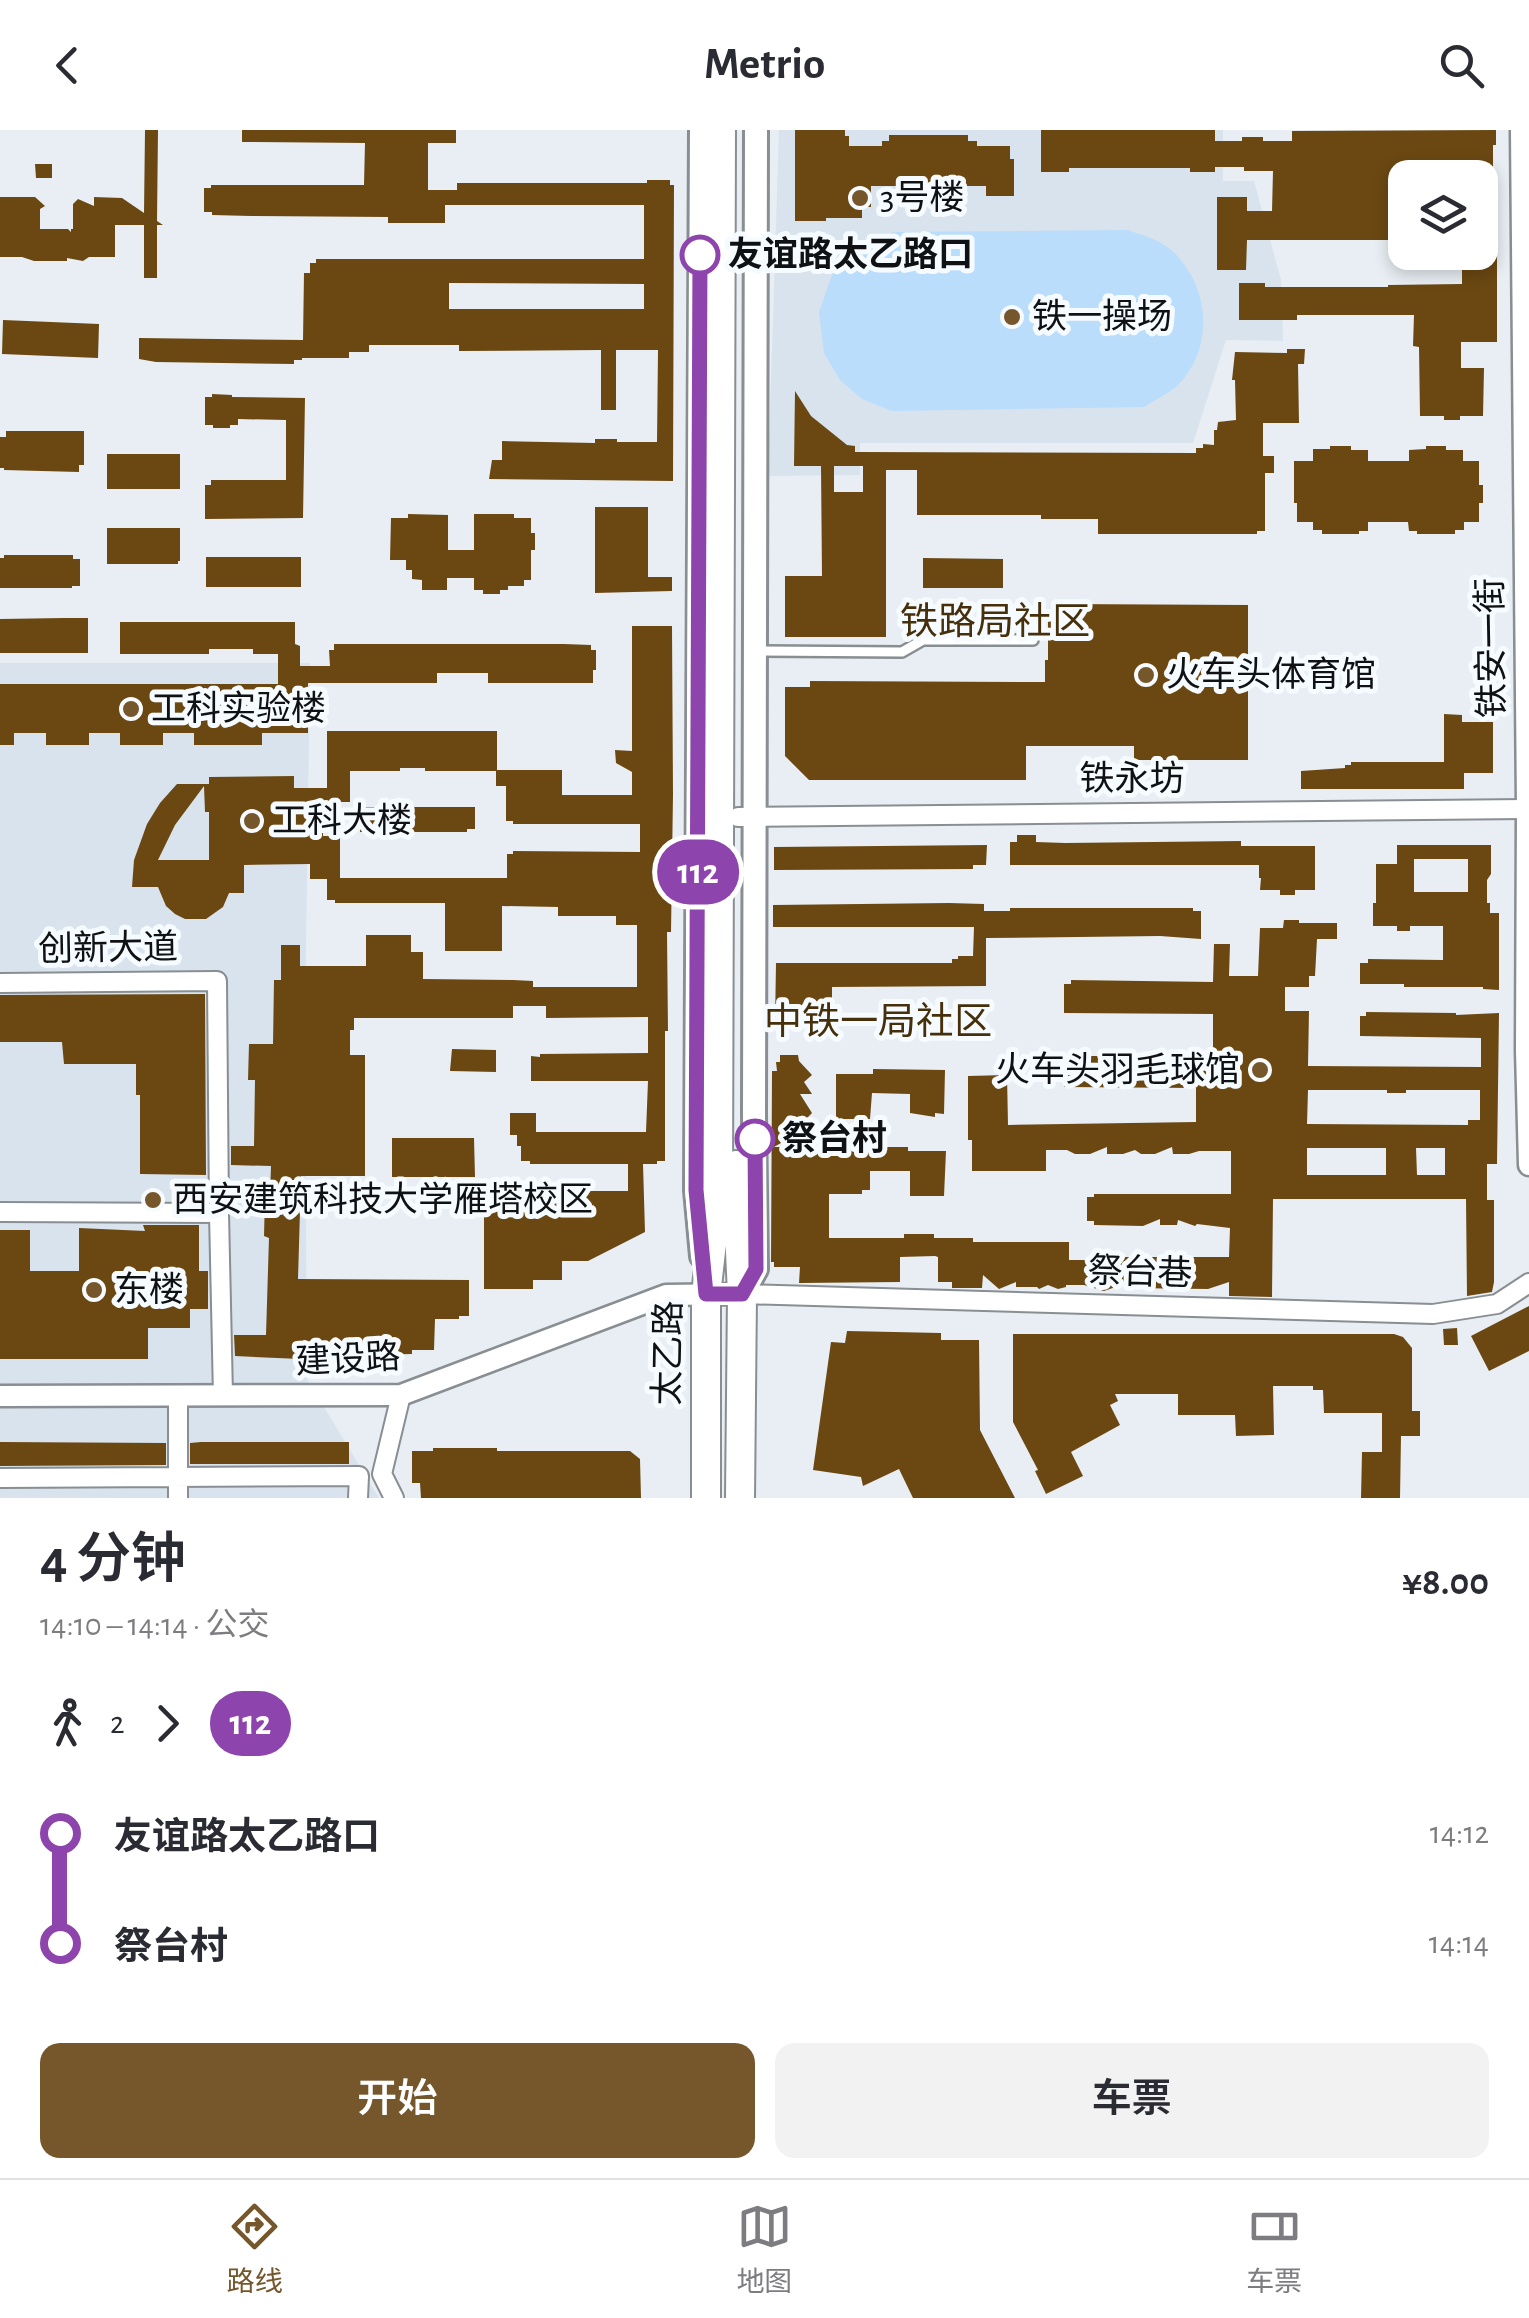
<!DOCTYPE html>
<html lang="zh">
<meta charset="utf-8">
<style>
body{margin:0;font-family:"Alegreya Sans","Noto Sans SC",sans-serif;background:#f2f2f3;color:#2b2b33;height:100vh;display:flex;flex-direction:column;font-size:38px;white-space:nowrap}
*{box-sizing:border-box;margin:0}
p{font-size:32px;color:#7c7c81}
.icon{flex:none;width:55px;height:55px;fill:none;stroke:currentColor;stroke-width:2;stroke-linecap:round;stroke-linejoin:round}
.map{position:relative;height:1368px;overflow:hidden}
.side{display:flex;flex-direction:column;background:#fff;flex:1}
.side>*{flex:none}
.badge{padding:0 20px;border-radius:32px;font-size:35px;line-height:65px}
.controls{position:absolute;left:1388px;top:30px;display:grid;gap:20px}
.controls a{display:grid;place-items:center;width:110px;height:110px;border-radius:20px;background:#fff;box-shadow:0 5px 15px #0003;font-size:50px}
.map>.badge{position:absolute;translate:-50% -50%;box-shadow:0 0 0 5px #fff}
.legs{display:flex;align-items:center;gap:15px;height:110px;padding:0 40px;font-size:32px}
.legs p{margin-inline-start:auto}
.headline{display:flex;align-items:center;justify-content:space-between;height:170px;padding:0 40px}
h1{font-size:55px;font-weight:600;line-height:75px}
.primary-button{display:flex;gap:20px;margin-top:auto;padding:20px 40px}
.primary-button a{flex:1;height:115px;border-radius:20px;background:#76572c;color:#fff;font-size:40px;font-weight:600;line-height:115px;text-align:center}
.primary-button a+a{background:#f2f2f3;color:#2b2b33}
ul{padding:0 40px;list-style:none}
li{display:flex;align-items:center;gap:35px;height:110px;font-size:38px}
li i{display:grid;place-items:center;width:15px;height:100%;margin:0 12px;background:currentColor}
li i::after{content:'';width:25px;height:25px;margin:-12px;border:8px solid;border-radius:50%;background:#fff}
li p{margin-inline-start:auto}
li:first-child i{background:linear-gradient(#0000 50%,currentColor 0)}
li:last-child i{background:linear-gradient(currentColor 50%,#0000 0)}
header{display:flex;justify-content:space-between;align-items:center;height:130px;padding:0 40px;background:#fff;font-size:45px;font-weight:600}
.tab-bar{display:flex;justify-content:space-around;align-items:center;height:140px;border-top:2px solid #e1e1e2;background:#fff;font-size:28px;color:#7c7c81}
.tab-bar a{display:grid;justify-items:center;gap:5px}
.tab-bar .active{color:#76572c}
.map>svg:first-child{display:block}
</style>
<header><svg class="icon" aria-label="back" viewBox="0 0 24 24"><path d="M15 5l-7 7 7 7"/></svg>Metrio<svg class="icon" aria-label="search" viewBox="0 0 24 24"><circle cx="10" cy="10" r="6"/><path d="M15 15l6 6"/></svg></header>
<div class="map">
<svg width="1529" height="1368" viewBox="0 0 1529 1368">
<rect width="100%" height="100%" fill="#e8eef3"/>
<path fill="#d8e3ee" d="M779,0h444v51h31l27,99 2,61 -57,-1 -33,103h-333v32l-92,1z
M0,533h310l-5,357 2,359 72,119h-379z"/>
<path fill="#baddfb" d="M1127,100c19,6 40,12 53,29 31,37 32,92 -3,127 -9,8 -23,14 -33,21l-252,4 -30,-12 -22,-19 -16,-27 -5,-41 13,-37 23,-26 39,-17z"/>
<path fill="#6b4812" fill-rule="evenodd" d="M145,0h13l-1,91 6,4h-6v53h-13v-53h-29v32h-26l-6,4 -16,-3v3h-33l-12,-4h-22v-60h35l10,9 -5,3v20h28l3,3v-3h2v-25l5,-5 16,7v-9l28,1 22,15z
M242,0h214v13h-28v47h29v-7h190v-3h23v5h4l-1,296 -184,-2 3,-19h10v-19l93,2v-4h22v3h40l1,-92h-42v60h-15v-60l-142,1v-6h-90v7h-20v6h-47v2h-8v4l-138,-2 -17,-3v-21l164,2 1,-67h6v-10h6v-4h328v-54h-199v18h-57v-6l-137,-1 -39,-1v-3h-8v-24h7v-3h153l1,-42 -123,-1zM449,153l195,1v25h-195z
M795,0h50v6h4v10h33v-5h7v-6h79v6h9v5h33v13h4v37h-28v-10h-115v21h-9v11h-36v3h-31z
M1041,0h174v11h27v-4h21v4h29v-10l204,-1v15h-3v83h4v114h-36v26h23l-1,48h-23v4h-16v-4h-24l-1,-69 -6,-1 1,-31h-117v5h-58v-37h26v4h123v-2l74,-1v-32h18v-74h-42v-11l-31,1 -2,70h-8v2h-150l-1,30h-29v-73h30v14h25l1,-40h-29v-4h-29v5h-25v-4h-121v4h-28z
M35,34h17v14h-16z
M3,190l96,4 -1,34 -96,-4z
M1287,219h18l-1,15h-6l1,59h-36v33h11v17h-9v58h-8v3h-159v-15h-57v-4h-124v-45h-31v167h-101v-61h37l-1,-110h-27l1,-75 16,25 36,29 8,1v6l341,1v-5h7v-4l11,1v-15h3l1,-8 18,-2 -1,-40h-3l3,-28 52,1zM834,336h29v26h-29z
M212,264l20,1v2l73,1 -2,120 -98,1v-34h6v-5h75v-60l-48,-1v6h-8v3h-17v-3h-8v-28h7z
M6,301h78v34h-5v7l-75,-2v-2h-4v-31h6z
M1330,316h21v4h17v11h41v-11l17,-1v-3h20v4h17v11h16v24h4v18h-4v19h-15v8h-9v4h-38v-3h-8l-1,-9h-40v9h-9v3h-37v-4h-9v-8h-16v-19h-3v-42h19v-12h17z
M107,324h73v35h-73z
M595,377h53v70h24v14l-77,2z
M408,384l40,1v35h26v-36h40v4h17v15h4v17h-4v30h-7v6h-16v4h-8v4h-17v-4h-9v-12h-27v12h-25v-10l-10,-1v-9h-6v-10h-16l1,-42h17z
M107,398h73v33h-2v3h-71z
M4,425h69v4h7v27h-8v2h-72v-30h4z
M206,427h95v30h-95z
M923,428l80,1v29h-80z
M1061,474l187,1v155h-114v-14h-108v34h-217l-24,-24v-69h25v-6l235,1v-22h3v-45z
M64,488h24v35h-88v-34z
M120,492h175v22l5,2v20h30l-1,-16h5v-6h230l27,1v5h5v20h-3v13h-105v-10h-51v10h-129v50h-46v12h-68v-12h-31v12h-43v-12h-31v12h-43v-12h-32v12h-14v-61h278v-30h-25v-5h-44v5h-89z
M632,496h40l1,168 -2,138h-4l1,99h-3v130h-8v3h-14l2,68 -57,29h-26v19h-29v9h-49v-86h16v-4h46v4h30v-12h52v-27h-98v-3h-9v-15h-4v-11h-7v-22h26v19h110l2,-51h-117v-25l9,1v-3l108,-1v-36l-102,1v-12h-33v12h-159v12h-4v25h15v121h-64l-3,103 171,1v36h-10v3h-24l-1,31h-22v4l-43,1v2l-19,1v-3h-49l-1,4 -65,-3 -1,-21h32l3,-97 -5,-2 1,-40h5l1,-30 -40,-1v-19h23l1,-66h-7l1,-36h24l1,-64h7v-35h19v21h66v-31h45v17h12v27l90,1 20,1v6h104v-62h-21v-9h-58v-9l-56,-1v45h-57v-48h-110v-3h-8v-21h-17v-15l-66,1v28h-15l-6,14 -17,12h-21l-10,-5 -9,-8 -8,-19h-26l2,-27 13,-36 13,-21 17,-19h32v-7l85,-1v12h33v-57h170v39h65v25h70v-23l-16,-9 -1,-13 17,1zM400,638h25v3h71v15h10v35h7v3h127v28l-127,-1v3h-6v24h-167v-42h-17v-34h27v-31h50zM204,656l1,26h4v48h-51l17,-35z
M1444,584l18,1v7h31v51h-29v16h-163v-18l44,-3v-3h6v-3h93z
M360,677h115v22h-8v3h-107z
M1017,705h19v7l29,1 176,-2v5h74v44h-20v5h-15v-5h-20l1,-12h-2v-13h-249v-23h7z
M987,715l-1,20h-13v4l-199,1v-23z
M1397,715h94v29l-4,6v23h3v10h9v77l-16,-1v-2h-79v-3h-44v-21h8v-4l75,1v-34h-33v5h-13v-5h-24v-23h3v-39h21zM1414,729h54v33h-54z
M949,773l35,1v7h26v-3h183v3h8v28l-41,-3 -174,2v48l-154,1v29h-44v7h-13l1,-60h176v-4h6v-3h15l1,-29h-201v-22z
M1284,790h15v3h38v16h-20l-2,37h-6v11h-24v24h24l-1,55 173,1v-29l-121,-2v-20h6v-4l90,1v2l43,-2 -2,151h-10v36h7v82l-2,10 -25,4 -1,-97h-193l-1,98 -43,-1v-14l-21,7 -81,-1v-5l-23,8 -20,-6h-18v2l-8,2 -10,-4 -9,4 -2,-2h-21v-5l-17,7 -16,-14 -1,13h-30v-6h-14v-25l-3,-1 -35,1v25l-101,1 1,-16h-26v-5h-3l1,-191h5l-1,-9h4v-7h18l1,6 13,14 -8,7 8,12h-12l12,19 -9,9 2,7 -31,18h134v4h38l-2,45h-34v-25h-40v19h-8v4h-33v44h75v-4h30v4h39v4h96v18h25v-3h135l1,-29 -33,-4 -2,2 -17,-6 -1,5h-17v-6l-17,7 -49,-1v-4h-7v-24h7v-3h137v-43h-32l-10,3h-16l-1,-7 -17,7h-14l-6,-4 -12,4h-16v-7l-17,7h-15l-8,-4h-21v21h-74v-31h-4v-64l39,-1 1,50 188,-3v-34l-132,-1v-27h7v-3l21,-1h121v-42l-149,-1v-29h7v-4l142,2 1,-38h16l-1,32h29l2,-48h23zM1308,960h79v3h19v-3h74v30h-12v5l-161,-1zM1307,1018h79v27h-79zM1416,1018h29v27h-28z
M205,864l1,181 -66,-1v-79h-4v-31h-72l-2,-22h-62v-47z
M452,919l44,1v22l-46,-1z
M873,939l72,1 -1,44 -9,-1v4l-25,-4v-19l-38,-1 -2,26h-34v-45h37z
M392,1008h82l1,39h-83z
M143,1095h56v46h9v38h-18v19h-42v31h-148v-129h30v41h49v-43l66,3z
M1529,1176v45l-40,20 -18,-35z
M1457,1198l1,17h-14l-1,-16z
M847,1201l94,2v7h38l1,90 35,68h-102l-14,-29 -36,17 -2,-9 -48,-7 18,-128 14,1z
M1013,1204h381l9,3 9,11v63h8v25h-19l-1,62h-39l1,-46h20v-39h-58l-1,-23h-10v-4h-40l1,49 -38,1 -1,-21h-57v-21h-63l3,7 -8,4 10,20 -49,27 12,24 -37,18 -11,-23 3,-1 -25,-48z
M0,1312l166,1v22l-166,1z
M201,1312h148v22h-159v-21z
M433,1318h64v3h133l10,8 1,39h-220l-1,-15h-8v-32h21z"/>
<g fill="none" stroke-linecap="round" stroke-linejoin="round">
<defs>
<path id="service" d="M758,521l144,1 21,-12h110"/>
<path id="minor" d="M738,687l789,-8
M0,853l217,-2 2,232 -219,-1
M219,1083l4,183
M742,1164l691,20 64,-10 32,-21
M178,1266v102
M0,1348l359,-2 -1,22
M394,1368l-12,-24 19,-79"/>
<path id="tertiary" d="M1521,0l6,679 -1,241 3,115
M0,1266l401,-1 265,-100 76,-1"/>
<path id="secondary" d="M701,0l-5,1060 6,66
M742,1164l14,-25 -2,-155 2,-984"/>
<path id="primary" d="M736,1035l6,129 -2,204
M706,1368v-203l12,-105 3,-1060"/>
</defs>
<use href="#service" stroke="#888e92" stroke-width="14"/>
<use href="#minor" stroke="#888e92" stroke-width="22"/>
<use href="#tertiary" stroke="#888e92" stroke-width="25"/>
<use href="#secondary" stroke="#888e92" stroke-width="28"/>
<use href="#primary" stroke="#888e92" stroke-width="32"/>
<use href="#service" stroke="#fff" stroke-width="9"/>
<use href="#minor" stroke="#fff" stroke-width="18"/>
<use href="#tertiary" stroke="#fff" stroke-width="20"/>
<use href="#secondary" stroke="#fff" stroke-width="22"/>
<use href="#primary" stroke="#fff" stroke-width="28"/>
</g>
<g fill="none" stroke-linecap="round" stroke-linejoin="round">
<defs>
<path id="line-1" d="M700,125l-4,935 10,104h36l14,-25 -1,-130"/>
</defs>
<use href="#line-1" stroke="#fff" stroke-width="22"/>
<use href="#line-1" stroke="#8e44ad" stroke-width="15"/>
</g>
<g fill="#76572c" stroke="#f6fbff" stroke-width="4">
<circle cx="860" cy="68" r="10"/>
<circle cx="1012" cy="187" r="10"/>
<circle cx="1146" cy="545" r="10"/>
<circle cx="131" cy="579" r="10"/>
<circle cx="252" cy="691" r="10"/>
<circle cx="1260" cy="940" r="10"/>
<circle cx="153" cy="1070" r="10"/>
<circle cx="94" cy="1160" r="10"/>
</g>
<g fill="#fff" stroke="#8e44ad" stroke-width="5">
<circle cx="700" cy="125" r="18"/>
<circle cx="755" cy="1009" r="18"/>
</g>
<g text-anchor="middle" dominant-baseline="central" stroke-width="10" stroke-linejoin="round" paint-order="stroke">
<g font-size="35" fill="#0f1113" stroke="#f6fbff" text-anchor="start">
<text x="880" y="68">3号楼</text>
<text x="1032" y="187">铁一操场</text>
<text x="1166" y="545">火车头体育馆</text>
<text x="151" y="579">工科实验楼</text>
<text x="272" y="691">工科大楼</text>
<text x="1240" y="940" text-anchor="end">火车头羽毛球馆</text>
<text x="173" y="1070">西安建筑科技大学雁塔校区</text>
<text x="114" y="1160">东楼</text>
</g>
<g font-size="35" font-weight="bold" fill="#0f1113" stroke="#f6fbff" text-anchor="start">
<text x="728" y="125">友谊路太乙路口</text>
<text x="782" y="1009">祭台村</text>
</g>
<g font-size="35" fill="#0f1113" stroke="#f6fbff">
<text transform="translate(1492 518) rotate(-91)">铁安一街</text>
<text x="1132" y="649">铁永坊</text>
<text transform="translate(108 819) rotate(-1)">创新大道</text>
<text transform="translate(1140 1143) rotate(2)">祭台巷</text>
<text transform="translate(669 1223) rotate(-89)">太乙路</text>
<text transform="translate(348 1230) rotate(-3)">建设路</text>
</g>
<g font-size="38" fill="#462f0b" stroke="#f6fbff">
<text x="995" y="493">铁路局社区</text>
<text x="878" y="893">中铁一局社区</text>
</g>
</g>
</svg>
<div class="controls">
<a><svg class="icon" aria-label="layers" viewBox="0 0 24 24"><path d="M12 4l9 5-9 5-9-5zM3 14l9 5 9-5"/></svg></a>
</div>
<b class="badge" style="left:698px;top:742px;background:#8e44ad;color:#fff">112</b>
</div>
<section class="side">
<div class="headline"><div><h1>4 分钟</h1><p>14:10 – 14:14 · 公交</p></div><b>¥8.00</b></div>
<div class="legs"><svg class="icon" aria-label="walk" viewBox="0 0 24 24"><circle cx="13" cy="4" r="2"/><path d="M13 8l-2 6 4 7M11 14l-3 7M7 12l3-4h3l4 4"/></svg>2<svg class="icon" aria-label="forward" viewBox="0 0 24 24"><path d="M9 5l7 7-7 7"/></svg><b class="badge" style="background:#8e44ad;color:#fff">112</b></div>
<ul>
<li><i style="color:#8e44ad"></i><b>友谊路太乙路口</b><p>14:12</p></li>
<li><i style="color:#8e44ad"></i><b>祭台村</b><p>14:14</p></li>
</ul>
<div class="primary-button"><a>开始</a><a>车票</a></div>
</section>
<nav class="tab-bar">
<a class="active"><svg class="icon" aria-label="directions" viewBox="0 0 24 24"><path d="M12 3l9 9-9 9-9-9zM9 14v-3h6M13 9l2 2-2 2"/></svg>路线</a>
<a><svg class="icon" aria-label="map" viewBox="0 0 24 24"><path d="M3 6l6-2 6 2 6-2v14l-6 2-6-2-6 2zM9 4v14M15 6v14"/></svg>地图</a>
<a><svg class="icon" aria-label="tickets" viewBox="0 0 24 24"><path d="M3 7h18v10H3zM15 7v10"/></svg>车票</a>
</nav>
